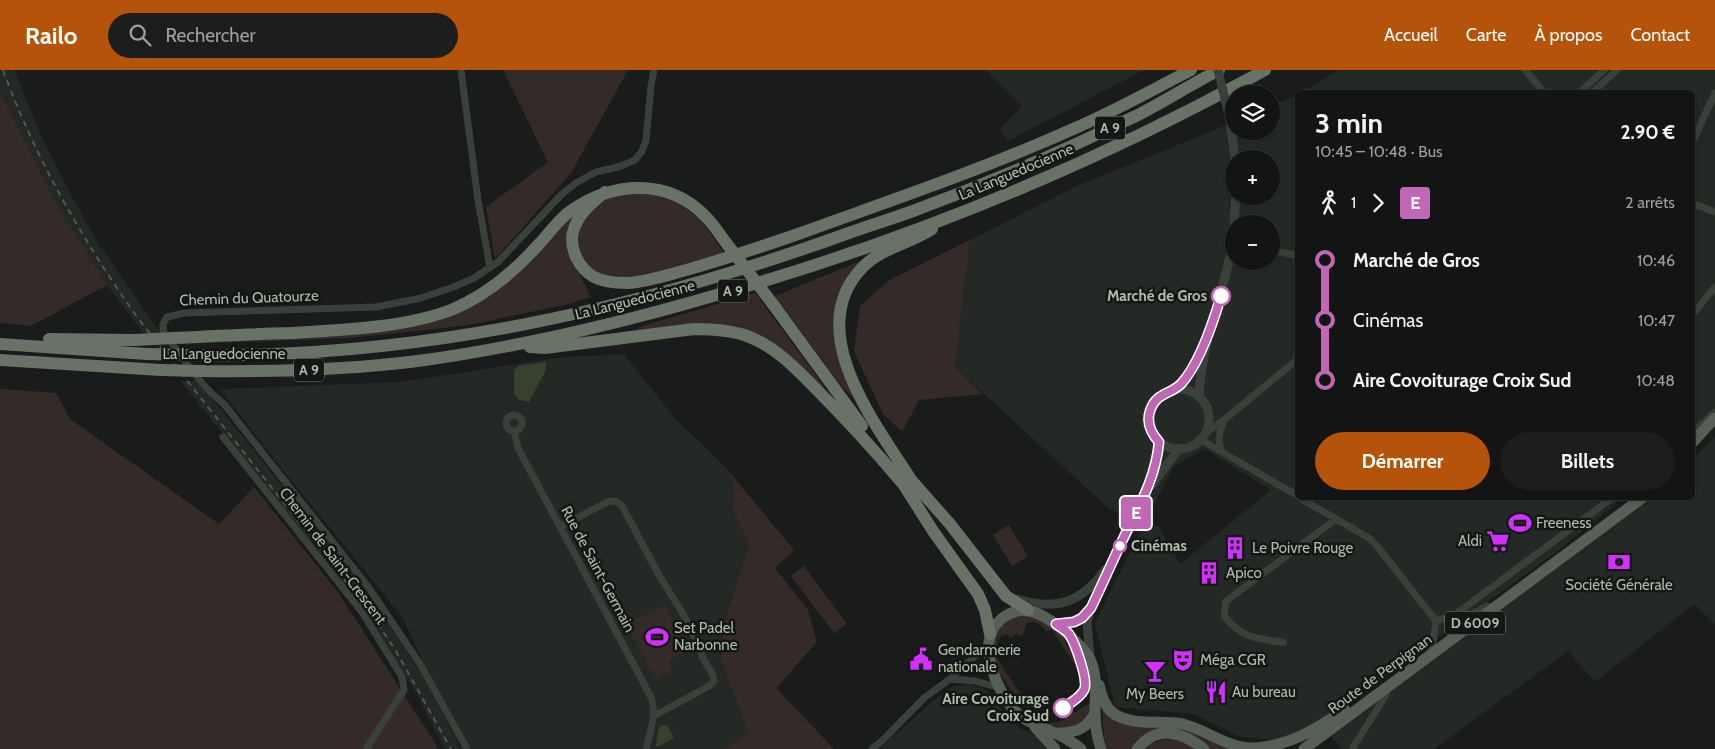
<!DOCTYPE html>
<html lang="fr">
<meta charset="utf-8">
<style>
body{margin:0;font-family:Cabin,sans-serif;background:#1c1e1d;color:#f1f3f6;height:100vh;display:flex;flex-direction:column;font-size:19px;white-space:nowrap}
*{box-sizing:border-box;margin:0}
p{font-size:16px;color:#9d9fa0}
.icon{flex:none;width:28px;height:28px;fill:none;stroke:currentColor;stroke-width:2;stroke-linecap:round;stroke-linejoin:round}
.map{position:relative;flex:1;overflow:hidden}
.panel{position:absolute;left:1295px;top:20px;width:400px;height:410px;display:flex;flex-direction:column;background:#131514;border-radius:8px;box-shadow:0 1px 4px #0004,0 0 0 1px #323434}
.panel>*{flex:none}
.badge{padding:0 10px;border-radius:4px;font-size:18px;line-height:32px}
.buttons{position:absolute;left:1225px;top:15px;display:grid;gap:10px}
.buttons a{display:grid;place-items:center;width:55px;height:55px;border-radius:50%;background:#131514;box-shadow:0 1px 4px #0004,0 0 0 1px #323434;font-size:25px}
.map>.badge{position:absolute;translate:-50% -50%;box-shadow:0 0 0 2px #fff}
.legs{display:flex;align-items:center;gap:8px;height:55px;padding:0 20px;font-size:16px}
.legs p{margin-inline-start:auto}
.summary{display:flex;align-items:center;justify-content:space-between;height:85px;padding:0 20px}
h1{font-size:28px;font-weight:800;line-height:38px}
.cta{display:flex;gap:10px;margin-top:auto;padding:10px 20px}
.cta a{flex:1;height:58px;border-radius:30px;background:#b45309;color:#fff;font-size:20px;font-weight:800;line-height:58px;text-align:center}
.cta a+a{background:#1c1e1d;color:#f1f3f6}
ul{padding:0 20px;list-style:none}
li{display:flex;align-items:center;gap:18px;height:60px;font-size:19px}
li i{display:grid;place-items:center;width:8px;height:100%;margin:0 6px;background:currentColor}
li i::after{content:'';width:12px;height:12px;margin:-6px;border:4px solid;border-radius:50%;background:#131514}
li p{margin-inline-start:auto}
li:first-child i{background:linear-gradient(#0000 50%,currentColor 0)}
li:last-child i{background:linear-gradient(currentColor 50%,#0000 0)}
header{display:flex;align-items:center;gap:30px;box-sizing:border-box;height:70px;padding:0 25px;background:#b45309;color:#fff}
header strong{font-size:24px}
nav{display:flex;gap:28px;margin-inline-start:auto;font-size:18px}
.search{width:350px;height:45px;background:#1c1e1d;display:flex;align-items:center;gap:12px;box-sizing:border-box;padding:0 18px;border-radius:28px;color:#9d9fa0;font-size:19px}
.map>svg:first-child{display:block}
</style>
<header>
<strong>Railo</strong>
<div class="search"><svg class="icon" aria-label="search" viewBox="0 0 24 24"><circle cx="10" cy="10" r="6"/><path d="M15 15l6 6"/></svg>Rechercher</div>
<nav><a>Accueil</a><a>Carte</a><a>À propos</a><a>Contact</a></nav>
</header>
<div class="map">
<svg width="1715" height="679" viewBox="0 0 1715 679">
<rect width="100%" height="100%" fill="#191c1a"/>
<path fill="#252926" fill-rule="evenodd" d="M0,0h14l29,70 30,59 25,44 62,90 -16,1 -37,-49 -22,-35 -27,-44 -58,-114z
M985,0h159l-136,71 -8,-12 22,-23z
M1339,0h376v342l-22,24 -1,-344h-390z
M1297,25l1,403h325l-72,58 -245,176 -25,9 -43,-5 -44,-22 -79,-7 -20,-84 47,-95 -36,-22 -151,-139 15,-127 107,-54 157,-64v9h37v-24zM1234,89h37v37h-37zM1234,154h37v37h-37zM1205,379l66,41 -91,74 -22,-38 -16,2 32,-62z
M624,284l50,63 53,52 8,21 -3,18 17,37 -24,75 -5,38 28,74 -25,17h-260l-60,-131 -129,-159 -54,-70 181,-7 161,-25z
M180,311h16l23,26 130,162 54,76 26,42 32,62h-16l-29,-56 -49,-78 -63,-81z
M1715,367v187l-21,-20 -99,78 -27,-31 -134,98h-91l-14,-14 318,-237h45l1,-40z
M969,614l19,7 13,18 18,19 17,8 12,13h-169l61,-54 14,-9z"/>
<path fill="#342b29" d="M503,0h125l-57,103 -76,86 -9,-52 62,-45z
M0,22l58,114 49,79 -76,41 -31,-3z
M627,123c52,1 70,18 97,60l-64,20 -34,6 -30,-6 -6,-5 -13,-20 3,-26 10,-13 20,-12z
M577,139l-10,25v16l24,47 -22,7 -100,21 -118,13 -170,6 -1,-4 166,-7 135,-34z
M970,170l-15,127 28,27 -64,6 -17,32 -19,-18 -29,-63 6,-45 29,-26z
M870,187l-34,60 20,84 -19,-20 -62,-85z
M755,223l69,93 -1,1 -64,-49 -121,-8 1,-3z
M0,319l56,4 14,26 149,105 35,-37 83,104 102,158h-439z
M727,399l67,81 -19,18 33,42 9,32 -41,46 58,61h-111l25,-17 -28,-74 5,-38 24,-75 -17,-37 3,-18z
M1009,455l19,31 -16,10 -19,-31z
M804,496l43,58 -13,9 -43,-57z
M664,535l25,45 -21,11 4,10 -16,9 -30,-56z
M1023,545l12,2 12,6 16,14 20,37 1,5 -2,10 -4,-9 2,-8 -28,-42 -6,1c-5,-8 -11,-10 -19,-8l-5,13 -8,-2 -2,4 -5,-4 -7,3 -3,5 1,7 -2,8 35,53h3l2,-3 5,8c-3,-1 -8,-2 -11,-4 -9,-7 -28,-32 -33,-43 -6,-14 -5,-37 8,-47 5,-3 13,-4 18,-6z
M1091,632c-5,34 -31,27 -55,18l22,3z
M1102,637l8,8 72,13 59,21h-30l-17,-13 -48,-1 -10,6 -5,8h-24l-3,-12z
M1173,669l11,3 13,7h-52c7,-9 18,-9 28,-10z"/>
<path fill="#36412e" d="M546,292v8l-17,32 -10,-2 -5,-6v-23l4,-5z
M661,655h6l7,13 -16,9 -2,-1c1,-8 1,-15 5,-21z"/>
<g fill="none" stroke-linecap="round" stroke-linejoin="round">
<path stroke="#3a413a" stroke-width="7" d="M461,0l17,130 12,68
M1525,0l19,22
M1580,22l24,-22
M1593,22l24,-22
M1692,73l23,-50
M1692,133l23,9
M1271,180l27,6
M1692,245l23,-28
M506 353a8 8 0 1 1 16 0a8 8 0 1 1-16 0Z
M514,361l4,17 133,249c6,17 -1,35 -5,52
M1207,362l18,-13 73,-60
M1692,363l23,-21
M223,367l139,175 40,65 2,13 -38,59
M1201,370l97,56
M1222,381c-5,-10 -3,-19 2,-30
M1300,428l69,40 8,8 59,75 -3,21 -3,6
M560,457l47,-25c7,-2 10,-1 15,4l37,69 30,49 15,36 9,15 1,6 -5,5 -55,30
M1451,548l19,-3 17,-9
M1436,551l20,-7 156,-116
M1283,572c-27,-3 -41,-4 -59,-26l2,-15 110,-82
M950,609l25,2 25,7
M467,679l-47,-85 -51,-76 -145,-184c-25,-19 -42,-48 -61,-73v-7l4,-7 17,-4 192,-6 45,-9 35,-12 18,-8 24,-16 64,-68 14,-11 20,-11 25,-6 14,-6 7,-9 4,-11 5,-54 3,-16
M872,679l12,-10 40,-41 26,-19 38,-35
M1352,679l34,-54v-6"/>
<path stroke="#3a413a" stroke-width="9" d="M1230,50l5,39
M1234,154l2,-28
M1149 349a30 30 0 1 1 60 0a30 30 0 1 1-60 0Z
M1175,319l14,-17 16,-29
M1199,327c2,-56 28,-108 35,-164
M1152,415l26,-35
M1017,529c39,12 64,4 88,-29
M1056,554c17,-4 19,3 33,-13
M1090,588l-3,-36 4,-13 55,-115 12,-37 1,-14"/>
<path stroke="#576056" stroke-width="11" d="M1692,373l23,-25
M1099,615c3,12 7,26 19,31 20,10 44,4 65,8 24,6 45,25 72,24 37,-3 59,-18 90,-38
M1035,657l20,22
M1057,663c18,0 29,-3 38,-20
M1081,679c-7,-6 -17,-12 -26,-16 -12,-6 -26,-9 -37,-19 -16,-15 -32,-49 -29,-72 2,-19 20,-34 40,-31 12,2 23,10 33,18 8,7 23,21 28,30 8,17 5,35 5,53 0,12 2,25 6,37
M1137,679c21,-25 45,-17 67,0
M1304,679l338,-251"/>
<path stroke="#687266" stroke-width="12" d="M605,122c-14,12 -27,21 -32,40 -4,16 6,37 21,45 9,5 23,6 33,6 21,-1 43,-9 63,-14 37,-11 74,-23 111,-36 91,-33 183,-64 272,-104 40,-17 79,-39 118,-59
M775,237l87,119
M174,268c39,-2 78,-4 117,-5 51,-3 112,-5 160,-23 34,-14 63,-38 87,-65 11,-11 21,-27 34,-35 42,-29 97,-32 134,7 8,8 14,18 21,27
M49,269l85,1
M0,274l147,10
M530,277l15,1 149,-19c18,0 36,1 53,7 28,10 49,33 69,53 31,31 60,63 88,96
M187,285c227,4 446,-44 659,-121 22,-8 45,-15 67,-23 54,-20 108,-42 161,-66 21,-10 43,-20 64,-30 27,-14 54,-31 81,-45
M0,290l161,10
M200,301c73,1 146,-1 218,-10 103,-14 203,-38 302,-67 189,-54 373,-129 545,-224
M905,403l45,51 56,72 22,14
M910,408c-36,-56 -110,-151 -45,-213 18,-17 46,-22 67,-36
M900,409l33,52 45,63 7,16 5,24"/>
<path stroke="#50584f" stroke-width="2" stroke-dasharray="6 5" stroke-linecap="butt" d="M3,0c33,90 81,173 137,251l230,291 26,39 55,98"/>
<path stroke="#3a413a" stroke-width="9" d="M1218,0l12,50"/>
<path stroke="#687266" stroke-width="12" d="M727,174l48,63
M134,270l40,-2
M147,284l40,1
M161,300l39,1"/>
</g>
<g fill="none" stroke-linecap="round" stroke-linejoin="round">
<defs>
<path id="line-1" d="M1063,638c7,-5 17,-10 21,-18 5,-9 -9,-47 -15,-56 -3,-4 -9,-7 -13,-10l18,-2 8,-4 9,-10c11,-23 21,-46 32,-69 15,-31 33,-61 36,-97 -8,-9 -13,-19 -9,-31 6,-19 20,-16 31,-27 19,-21 32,-61 40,-88"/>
</defs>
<use href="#line-1" stroke="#fff" stroke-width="11"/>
<use href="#line-1" stroke="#c068b5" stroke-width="8"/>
</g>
<defs>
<symbol id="stadium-bare" viewBox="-9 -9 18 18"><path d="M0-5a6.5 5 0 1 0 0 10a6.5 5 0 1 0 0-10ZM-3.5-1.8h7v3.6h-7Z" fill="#d031fd" stroke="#141715" stroke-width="2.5" paint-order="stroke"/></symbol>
<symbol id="supermarket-bare" viewBox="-9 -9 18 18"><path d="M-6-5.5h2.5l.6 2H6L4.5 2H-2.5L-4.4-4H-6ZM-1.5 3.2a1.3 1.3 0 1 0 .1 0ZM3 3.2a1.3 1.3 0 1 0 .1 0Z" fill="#d031fd" stroke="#141715" stroke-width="2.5" paint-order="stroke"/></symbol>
<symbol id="building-bare" viewBox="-9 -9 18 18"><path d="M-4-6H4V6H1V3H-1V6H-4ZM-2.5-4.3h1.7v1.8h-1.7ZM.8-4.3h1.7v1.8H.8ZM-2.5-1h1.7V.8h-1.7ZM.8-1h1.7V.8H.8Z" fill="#d031fd" stroke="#141715" stroke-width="2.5" paint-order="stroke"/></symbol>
<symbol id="bank-bare" viewBox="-9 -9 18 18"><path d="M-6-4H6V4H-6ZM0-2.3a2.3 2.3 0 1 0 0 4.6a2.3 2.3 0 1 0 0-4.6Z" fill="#d031fd" stroke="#141715" stroke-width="2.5" paint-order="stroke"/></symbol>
<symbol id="civic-bare" viewBox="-9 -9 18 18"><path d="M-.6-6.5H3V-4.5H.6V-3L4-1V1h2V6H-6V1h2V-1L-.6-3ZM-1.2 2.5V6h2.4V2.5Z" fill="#d031fd" stroke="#141715" stroke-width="2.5" paint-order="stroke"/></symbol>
<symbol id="theatre-bare" viewBox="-9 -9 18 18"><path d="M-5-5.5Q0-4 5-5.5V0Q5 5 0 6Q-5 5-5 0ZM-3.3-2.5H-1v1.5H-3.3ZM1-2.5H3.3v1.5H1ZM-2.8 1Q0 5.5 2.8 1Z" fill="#d031fd" stroke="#141715" stroke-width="2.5" paint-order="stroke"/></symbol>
<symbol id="bar-bare" viewBox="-9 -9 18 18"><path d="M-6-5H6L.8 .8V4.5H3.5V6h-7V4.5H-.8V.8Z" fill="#d031fd" stroke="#141715" stroke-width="2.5" paint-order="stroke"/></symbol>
<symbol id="restaurant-bare" viewBox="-9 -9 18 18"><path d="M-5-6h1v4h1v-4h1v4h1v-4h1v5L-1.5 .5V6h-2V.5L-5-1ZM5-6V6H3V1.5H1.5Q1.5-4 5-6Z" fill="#d031fd" stroke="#141715" stroke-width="2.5" paint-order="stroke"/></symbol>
</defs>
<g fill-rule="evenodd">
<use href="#stadium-bare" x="1504" y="437" width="32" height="32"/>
<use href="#supermarket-bare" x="1482" y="455" width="32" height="32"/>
<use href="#building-bare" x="1219" y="462" width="32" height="32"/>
<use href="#bank-bare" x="1603" y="476" width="32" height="32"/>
<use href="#building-bare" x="1193" y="487" width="32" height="32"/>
<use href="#stadium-bare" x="641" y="551" width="32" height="32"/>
<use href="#civic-bare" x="905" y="573" width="32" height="32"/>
<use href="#theatre-bare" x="1167" y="574" width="32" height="32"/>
<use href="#bar-bare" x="1139" y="585" width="32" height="32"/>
<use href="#restaurant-bare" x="1200" y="606" width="32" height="32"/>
</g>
<g fill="#fff" stroke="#c068b5" stroke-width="2.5">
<circle cx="1221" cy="226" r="9"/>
<circle cx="1120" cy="476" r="6"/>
<circle cx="1063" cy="638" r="9"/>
</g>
<g text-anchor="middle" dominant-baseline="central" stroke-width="5" stroke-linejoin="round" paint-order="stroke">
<g fill="#141715" stroke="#808a7e" stroke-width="1">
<rect x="1095" y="46.5" width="30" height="23" rx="4"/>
<rect x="718" y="209.5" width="30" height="23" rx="4"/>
<rect x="294" y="288.5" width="30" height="23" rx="4"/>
<rect x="1445" y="541.5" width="60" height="23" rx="4"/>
</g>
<g font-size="14" font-weight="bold" fill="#aebcab">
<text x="1110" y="58">A 9</text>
<text x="733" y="221">A 9</text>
<text x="309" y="300">A 9</text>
<text x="1475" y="553">D 6009</text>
</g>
<g font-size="15" fill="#aebcab" stroke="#141715">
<text transform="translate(1016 102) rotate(-23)">La Languedocienne</text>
<text transform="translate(249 228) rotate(-2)">Chemin du Quatourze</text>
<text transform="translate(635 230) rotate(-14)">La Languedocienne</text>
<text x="224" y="284">La Languedocienne</text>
<text transform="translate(333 486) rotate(53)">Chemin de Saint-Crescent</text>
<text transform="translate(598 499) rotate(62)">Rue de Saint-Germain</text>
<text transform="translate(1380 604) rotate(-36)">Route de Perpignan</text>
</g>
<g font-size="15" font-weight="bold" fill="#aebcab" stroke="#141715" text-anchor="end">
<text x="1207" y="226">Marché de Gros</text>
<text x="1131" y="476" text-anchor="start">Cinémas</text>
<text x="1049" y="629">Aire Covoiturage<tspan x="1049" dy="17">Croix Sud</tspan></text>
</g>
<g font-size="15" fill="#aebcab" stroke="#141715" text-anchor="start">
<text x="1536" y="453">Freeness</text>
<text x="1482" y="471" text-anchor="end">Aldi</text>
<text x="1252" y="478">Le Poivre Rouge</text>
<text x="1226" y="503">Apico</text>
<text x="1619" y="515" text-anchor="middle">Société Générale</text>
<text x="674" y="558">Set Padel<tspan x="674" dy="17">Narbonne</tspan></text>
<text x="938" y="580">Gendarmerie<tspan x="938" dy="17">nationale</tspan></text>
<text x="1200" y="590">Méga CGR</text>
<text x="1232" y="622">Au bureau</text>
<text x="1155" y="624" text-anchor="middle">My Beers</text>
</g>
</g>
</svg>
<div class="buttons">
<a><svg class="icon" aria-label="layers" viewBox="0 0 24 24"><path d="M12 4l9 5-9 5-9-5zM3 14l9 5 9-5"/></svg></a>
<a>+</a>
<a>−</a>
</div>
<b class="badge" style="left:1136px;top:443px;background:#c068b5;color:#fff">E</b>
<section class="panel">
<div class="summary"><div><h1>3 min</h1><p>10:45 – 10:48 · Bus</p></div><b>2.90 €</b></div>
<div class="legs"><svg class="icon" aria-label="walk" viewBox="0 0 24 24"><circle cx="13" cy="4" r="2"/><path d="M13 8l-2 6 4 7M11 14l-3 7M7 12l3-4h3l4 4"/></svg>1<svg class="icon" aria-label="forward" viewBox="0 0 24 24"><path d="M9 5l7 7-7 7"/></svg><b class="badge" style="background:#c068b5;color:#fff">E</b><p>2 arrêts</p></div>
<ul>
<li><i style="color:#c068b5"></i><b>Marché de Gros</b><p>10:46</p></li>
<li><i style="color:#c068b5"></i><span>Cinémas</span><p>10:47</p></li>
<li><i style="color:#c068b5"></i><b>Aire Covoiturage Croix Sud</b><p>10:48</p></li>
</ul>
<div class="cta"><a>Démarrer</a><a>Billets</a></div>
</section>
</div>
